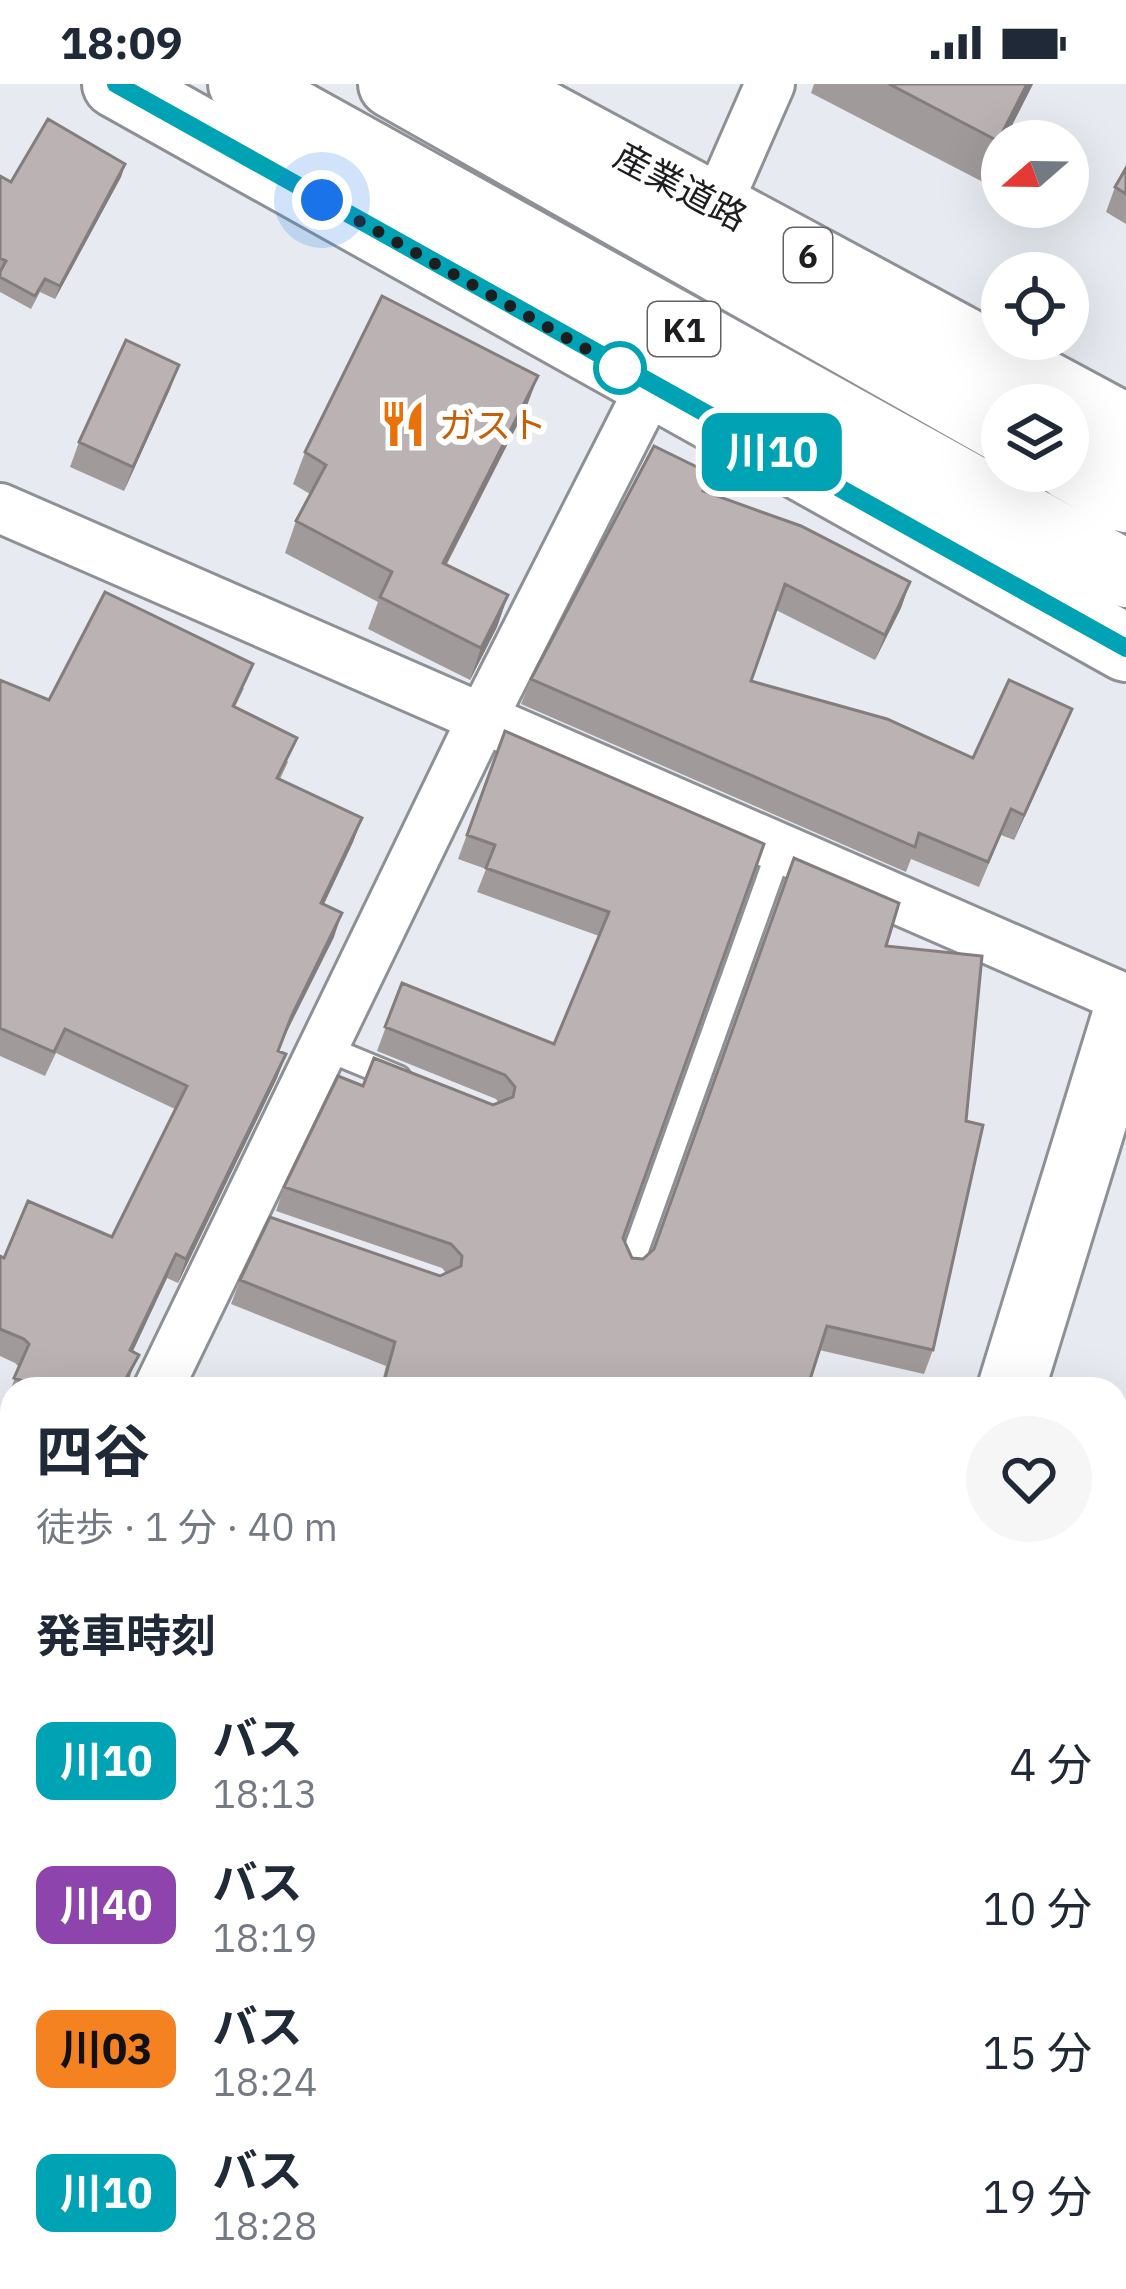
<!DOCTYPE html>
<html lang="ja">
<meta charset="utf-8">
<style>
body{margin:0;font-family:"IBM Plex Sans","Noto Sans JP",sans-serif;background:#f6f6f7;color:#1f2937;height:100vh;display:flex;flex-direction:column;font-size:45px;white-space:nowrap}
*{box-sizing:border-box;margin:0}
p{font-size:39px;color:#747a83}
.icon{flex:none;width:66px;height:66px;fill:none;stroke:currentColor;stroke-width:2;stroke-linecap:round;stroke-linejoin:round}
.map{position:relative;flex:1;overflow:hidden}
.drawer{position:absolute;left:0px;top:1293px;width:1128px;height:912px;display:flex;flex-direction:column;background:#fff;border-radius:36px 36px 0 0;box-shadow:0 12px 48px #0002}
.drawer>*{flex:none}
.badge{padding:0 24px;border-radius:18px;font-size:42px;line-height:78px}
.needle{width:78px;rotate:250deg}
.controls{position:absolute;left:981px;top:36px;display:grid;gap:24px}
.controls a{display:grid;place-items:center;width:108px;height:108px;border-radius:50%;background:#fff;box-shadow:0 12px 48px #0002;font-size:60px}
.you{position:absolute;width:60px;height:60px;margin:-30px;border:9px solid #fff;border-radius:50%;background:#1a73e8;box-shadow:0 0 0 18px #1a73e833}
.map>.badge{position:absolute;translate:-50% -50%;box-shadow:0 0 0 6px #fff}
h2{padding:0 36px;font-size:45px;line-height:108px}
.round{display:grid;place-items:center;flex:none;width:126px;height:126px;border-radius:63px;background:#f6f6f7}
.headline{display:flex;align-items:center;justify-content:space-between;height:204px;padding:0 36px}
h1{font-size:57px;font-weight:700;line-height:90px}
ul{padding:0;list-style:none}
li{display:flex;align-items:center;gap:36px;height:144px;padding:0 36px}
li div{flex:1}
li b{display:block;font-size:45px}
li em{font-style:normal}
li .badge{min-width:132px;font-weight:700;text-align:center}
.status{display:flex;justify-content:space-between;align-items:center;height:84px;padding:0 60px;background:#fff;direction:ltr}
.status svg{height:33px;fill:currentColor}
.map>svg:first-child{display:block}
</style>
<div class="status"><b>18:09</b><svg viewBox="0 0 49 12"><path d="M0 12V9h3v3zM5 12V6h3v6zM10 12V3h3v9zM15 12V0h3v12zM26 1h20v11H26zM47 4h2v5h-2z"/></svg></div>
<div class="map">
<svg width="1126" height="2205" viewBox="0 0 1126 2205">
<rect width="100%" height="100%" fill="#e7ebf1"/>
<g fill="none" stroke-linecap="round" stroke-linejoin="round">
<defs>
<path id="lane" d="M323,963l75,31
M630,1183l150,-419"/>
<path id="street" d="M717,121l53,-121
M0,424l1126,491
M158,1305l324,-670 169,-333
M0,1435l12,7
M1116,1440l10,5
M0,1624l12,-24
M1116,1633l10,4
M315,2205l3,-12
M578,2205l1,-12
M931,2205v-12"/>
<path id="secondary" d="M1011,1305l115,-374
M1116,1932l10,21"/>
<path id="primary" d="M116,0l1010,564
M487,0l639,344"/>
<path id="highway" d="M242,0l884,490
M392,0l610,345
M1068,382l58,33"/>
</defs>
<use href="#lane" stroke="#8d9196" stroke-width="30"/>
<use href="#street" stroke="#8d9196" stroke-width="54"/>
<use href="#secondary" stroke="#8d9196" stroke-width="72"/>
<use href="#primary" stroke="#8d9196" stroke-width="72"/>
<use href="#highway" stroke="#8d9196" stroke-width="72"/>
<use href="#lane" stroke="#fff" stroke-width="24"/>
<use href="#street" stroke="#fff" stroke-width="48"/>
<use href="#secondary" stroke="#fff" stroke-width="66"/>
<use href="#primary" stroke="#fff" stroke-width="66"/>
<use href="#highway" stroke="#fff" stroke-width="66"/>
</g>
<path fill="#a19a9a" d="M814,0h219l-29,57h-2l-19,41 -172,-89z
M125,80l-4,13 -66,122 -15,-7 -9,17 -31,-17v-116l11,6z
M1126,84v56l-20,-12 9,-25z
M179,281l-9,24 -46,102 -54,-24 9,-25z
M538,292l-12,32 -79,156 61,31 -11,32 -27,53 -102,-51 10,-27 -93,-49 11,-32 14,-27 -17,-10 12,-32z
M705,407l205,91 -9,26 -26,52 -99,-50 -25,71 222,77 89,-24 -48,106 -13,-5 -22,52 -68,-28 -5,13 -385,-168 10,-25z
M0,596l49,20 195,-12 -9,19 53,55 -8,17 82,39 -9,24 -29,62 10,33 -51,102 -4,12 7,3 -9,24 -99,205 -11,-5 -34,73 -3,27 -6,11h-112v15l-6,-2 13,-35 -4,-4 -15,-7v-100l4,2 108,-21 63,-128 -119,-56 -11,23 -45,-20z
M505,647l259,113 -141,394 9,20 11,1 11,-10 232,-303 47,404 -9,24 -105,-24 -12,39h-427l6,-23 -155,-62 9,-24 200,-4 6,-3 -4,-5 -166,-57 8,-24 79,-101 130,19 6,-2 -3,-4 -119,-48 25,-68 152,61 45,-108 -122,-44 9,-23 -28,-10z
M1116,1447l10,4v157l-10,-2z
M1126,1652v196l-10,-21v-171z
M607,2193h308l1,3 12,9h-323z"/>
<path fill="#837d7d" d="M1027,0h6l-29,57h-2l-19,41 15,-41z
M125,80l-4,13 -66,122 5,-13z
M179,281l-9,24 -46,102 9,-24z
M538,292l-12,32 -95,186 12,-31z
M910,498l-9,26 -26,52 10,-25z
M508,511l-11,32 -27,53 11,-32z
M1072,625l-10,25 -48,106 10,-25z
M362,734l-9,24 -40,85 8,-24z
M342,829l-8,24 -51,102 9,-24z
M286,970l-9,24 -99,205 8,-24z
M176,1170l-9,24 -45,96 8,-24z
M139,1271l-15,34h-4z
M0,1386h12v24h-12z
M12,1505v8l-12,22v-8z
M12,1731v11l-5,12 -7,1v-23z
M0,1862h12v14l-4,10h-8z"/>
<path fill="#bbb3b3" stroke="#837d7d" stroke-width="3" d="M889,0h138l-29,57z
M48,35l77,45 -65,122 -15,-7 -10,17 -35,-19v-5l6,-11 -6,-3v-82l11,6z
M1126,84v26l-11,-7z
M382,212l156,80 -95,187 65,32 -27,53 -101,-51 12,-25 -96,-51 30,-56 -21,-13z
M126,256l53,25 -46,102 -54,-25z
M654,362l57,28 -8,17 98,35 109,56 -25,53 -100,-51 -34,97 136,38 86,39 36,-78 63,29 -48,106 -13,-6 -23,53 -69,-29 -4,14 -384,-168z
M105,508l148,72 -20,42 64,32 -20,40 85,40 -41,85 21,10 -50,102 -14,36 8,3 -100,205 -10,-5 -46,96 9,5 -19,34h-100l3,-8 -9,-3 15,-34 -5,-5 -24,-10v-73l4,2 24,-57 84,36 75,-151 -122,-57 -11,23 -54,-24v-348l49,20z
M505,647l259,113 -141,394 9,20 11,1 11,-10 140,-391 105,45 -13,43 96,10 -16,165 17,4 -50,225 -106,-24 -20,63h-72l-21,-7 -2,7h-330l13,-47 -155,-62 30,-63 170,59 21,-10 1,-10 -11,-12 -167,-57 54,-111 25,10 11,-28 119,47 20,-8 2,-10 -10,-12 -120,-48 17,-44 152,61 55,-132 -123,-44 9,-23 -28,-10z
M190,1297l15,8h-23z
M12,1321v65h-12v-40z
M0,1438l7,5h5v62l-12,22z
M1116,1447l10,4v134l-10,-2z
M1126,1652v158l-8,-17 4,-2 -6,-14v-121z
M12,1661v70l-12,1v-56l3,2z
M0,1758l12,6v98h-12z
M0,1890l12,5 1,298 -6,12h-7z
M1116,2032h3l3,85 4,-1v89h-175l13,-8 1,-4h151z
M117,2193h111l-2,12h-112z
M346,2193h216v2l-2,10h-220z
M611,2193h304l1,3 12,9h-263l-54,-10z"/>
<g fill="none" stroke-linecap="round" stroke-linejoin="round">
<defs>
<path id="line" d="M116,0l1010,564"/>
</defs>
<use href="#line" stroke="#fff" stroke-width="27"/>
<use href="#line" stroke="#00a3b4" stroke-width="18"/>
<path stroke="#1d1e20" stroke-width="12" stroke-dasharray="0 21.6" d="M322,116l298,168"/>
</g>
<defs>
<symbol id="restaurant-bare" viewBox="-9 -9 18 18"><path d="M-5-6h1v4h1v-4h1v4h1v-4h1v5L-1.5 .5V6h-2V.5L-5-1ZM5-6V6H3V1.5H1.5Q1.5-4 5-6Z" fill="#e8710a" stroke="#fff" stroke-width="2.5" paint-order="stroke"/></symbol>
</defs>
<g fill-rule="evenodd">
<use href="#restaurant-bare" x="370" y="307" width="66" height="66"/>
</g>
<circle fill="#fff" stroke="#00a3b4" stroke-width="6" cx="620" cy="284" r="24"/>
<g text-anchor="middle" dominant-baseline="central" stroke-width="12" stroke-linejoin="round" paint-order="stroke">
<g fill="#fff" stroke="#616263" stroke-width="3">
<rect x="784" y="144" width="48" height="54" rx="9"/>
<rect x="648" y="218" width="72" height="54" rx="9"/>
</g>
<g font-size="33" font-weight="bold" fill="#1d1e20">
<text x="808" y="171">6</text>
<text x="684" y="245">K1</text>
</g>
<g font-size="36" fill="#1d1e20" stroke="#fff">
<text transform="translate(681 102) rotate(28)">産業道路</text>
</g>
<g font-size="36" fill="#c56008" stroke="#fff" text-anchor="start">
<text x="439" y="340">ガスト</text>
</g>
</g>
</svg>
<div class="controls">
<a><svg class="needle" viewBox="-14 -14 28 28"><path d="M0-13l5 13h-10z" fill="#e53935"/><path d="M0 13l5-13h-10z" fill="#747a83"/></svg></a>
<a><svg class="icon" aria-label="locate" viewBox="0 0 24 24"><circle cx="12" cy="12" r="6"/><path d="M12 2v4M12 18v4M2 12h4M18 12h4"/></svg></a>
<a><svg class="icon" aria-label="layers" viewBox="0 0 24 24"><path d="M12 4l9 5-9 5-9-5zM3 14l9 5 9-5"/></svg></a>
</div>
<div class="you" style="left:322px;top:116px"></div>
<b class="badge" style="left:772px;top:368px;background:#00a3b4;color:#fff">川10</b>
<section class="drawer">
<div class="headline"><div><h1>四谷</h1><p>徒歩 · 1 分 · 40 m</p></div><a class="round"><svg class="icon" aria-label="heart" viewBox="0 0 24 24"><path d="M12 20l-8-8c-3-5 5-10 8-4 3-6 11-1 8 4z"/></svg></a></div>
<h2>発車時刻</h2>
<ul>
<li><span class="badge" style="background:#00a3b4;color:#fff">川10</span><div><b>バス</b><p>18:13</p></div><em>4 分</em></li>
<li><span class="badge" style="background:#8e44ad;color:#fff">川40</span><div><b>バス</b><p>18:19</p></div><em>10 分</em></li>
<li><span class="badge" style="background:#f58220;color:#111">川03</span><div><b>バス</b><p>18:24</p></div><em>15 分</em></li>
<li><span class="badge" style="background:#00a3b4;color:#fff">川10</span><div><b>バス</b><p>18:28</p></div><em>19 分</em></li>
</ul>
</section>
</div>
